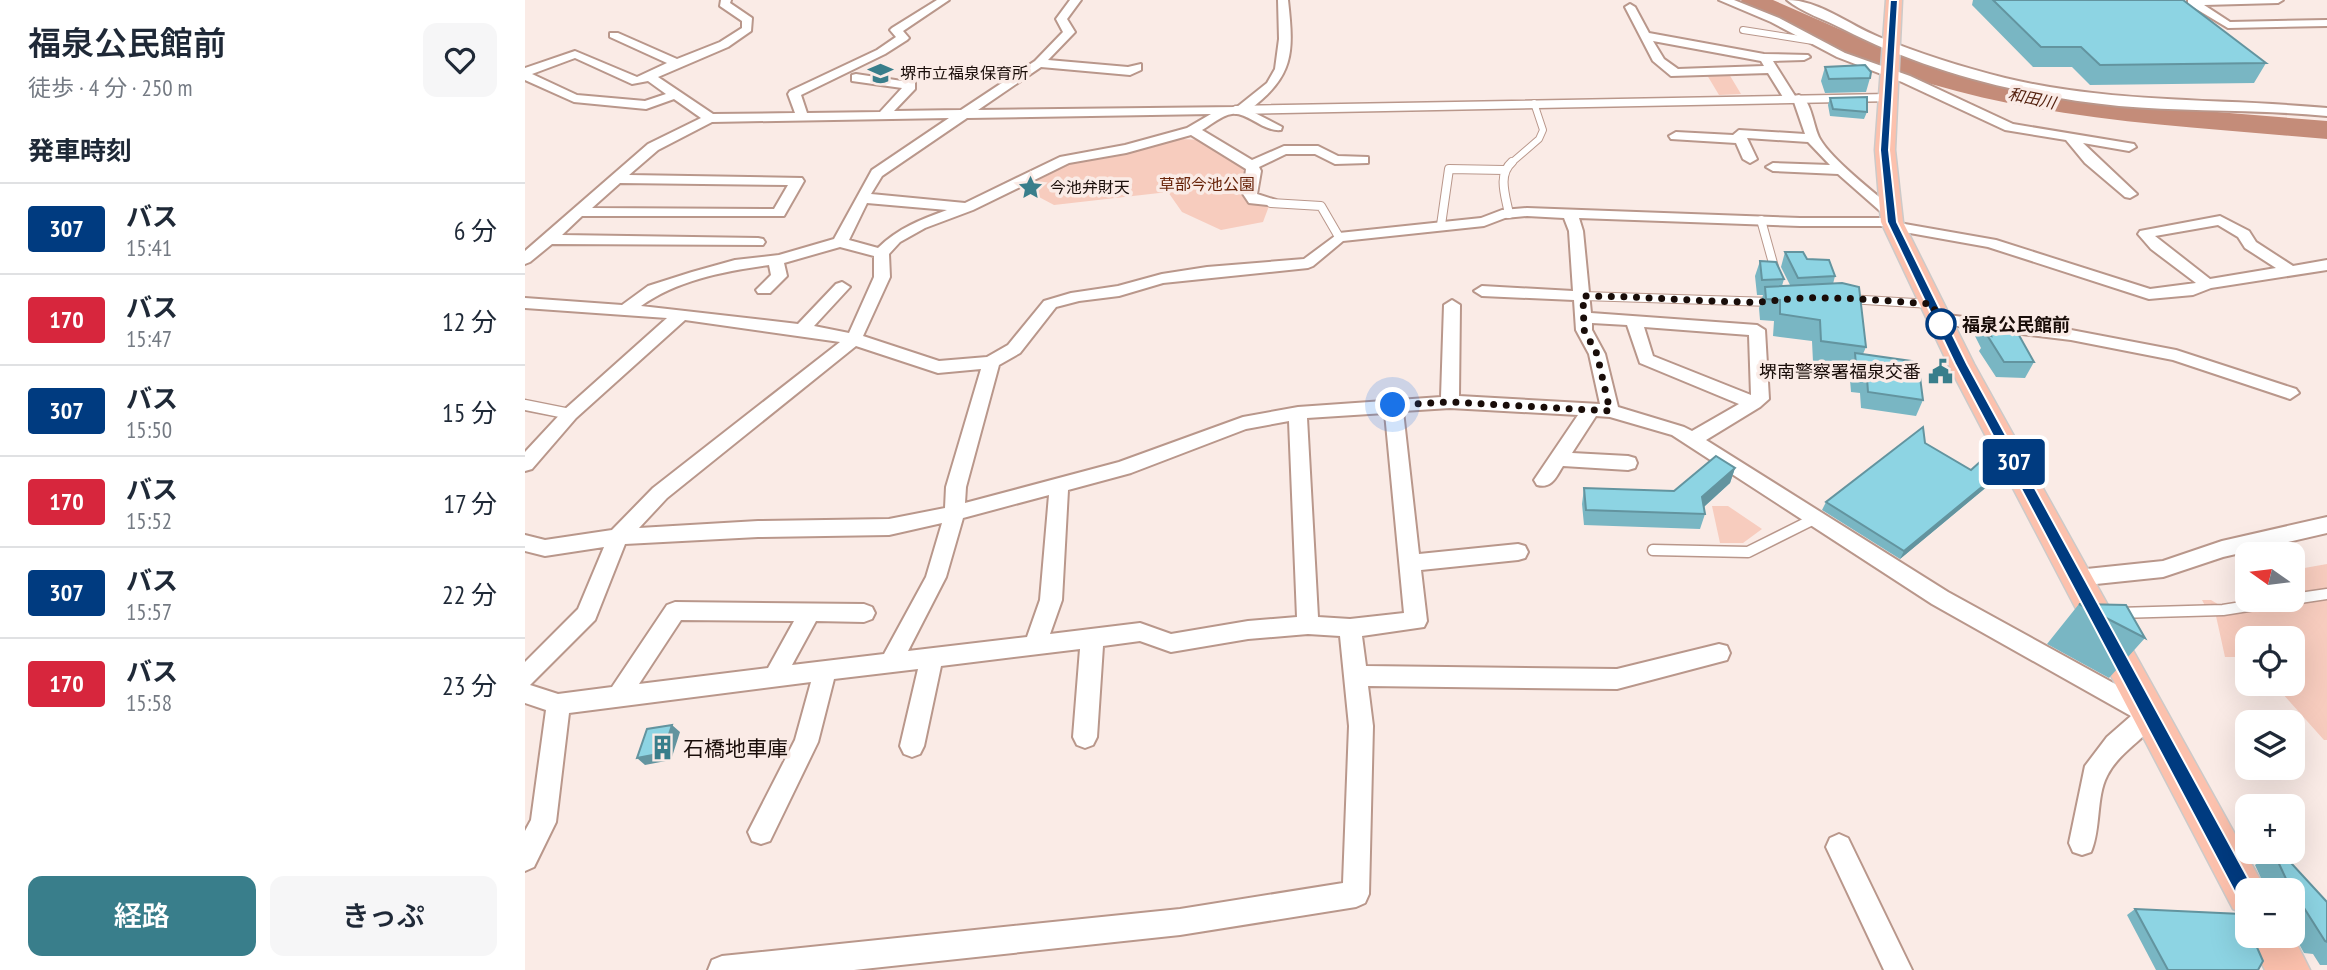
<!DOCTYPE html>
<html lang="ja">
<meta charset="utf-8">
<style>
body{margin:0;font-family:"PT Sans Narrow","Noto Sans JP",sans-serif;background:#f6f6f7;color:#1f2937;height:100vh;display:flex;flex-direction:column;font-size:26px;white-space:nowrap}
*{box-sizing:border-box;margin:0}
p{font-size:23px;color:#747a83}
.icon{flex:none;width:38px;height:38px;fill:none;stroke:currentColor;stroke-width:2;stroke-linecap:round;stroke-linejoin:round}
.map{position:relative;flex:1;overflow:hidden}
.panel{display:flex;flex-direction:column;background:#fff;width:525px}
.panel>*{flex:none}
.badge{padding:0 14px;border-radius:5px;font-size:24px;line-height:46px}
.needle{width:46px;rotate:284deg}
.controls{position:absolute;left:1710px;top:542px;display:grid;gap:14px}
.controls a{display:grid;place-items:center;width:70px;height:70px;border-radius:14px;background:#fff;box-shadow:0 7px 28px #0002;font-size:35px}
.you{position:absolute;width:35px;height:35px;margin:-18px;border:5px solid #fff;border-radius:50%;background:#1a73e8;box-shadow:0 0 0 10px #1a73e833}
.map>.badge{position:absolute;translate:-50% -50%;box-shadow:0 0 0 4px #fff}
h2{padding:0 28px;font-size:26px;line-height:63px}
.round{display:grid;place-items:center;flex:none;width:74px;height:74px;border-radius:14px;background:#f6f6f7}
.overview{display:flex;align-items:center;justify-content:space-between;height:119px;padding:0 28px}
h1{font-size:33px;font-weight:600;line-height:52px}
.cta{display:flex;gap:14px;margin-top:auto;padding:14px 28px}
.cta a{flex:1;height:80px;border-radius:14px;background:#397e8b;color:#fff;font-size:28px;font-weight:600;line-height:80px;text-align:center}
.cta a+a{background:#f6f6f7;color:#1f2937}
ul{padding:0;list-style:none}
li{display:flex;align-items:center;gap:21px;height:91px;padding:0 28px;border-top:2px solid #e0e1e3}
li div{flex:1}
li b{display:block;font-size:26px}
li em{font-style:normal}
li .badge{min-width:77px;font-weight:700;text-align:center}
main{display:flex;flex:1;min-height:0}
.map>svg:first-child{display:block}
</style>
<main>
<section class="panel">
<div class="overview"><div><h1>福泉公民館前</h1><p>徒歩 · 4 分 · 250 m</p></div><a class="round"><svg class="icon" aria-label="heart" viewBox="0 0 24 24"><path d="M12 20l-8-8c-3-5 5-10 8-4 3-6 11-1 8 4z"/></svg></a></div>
<h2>発車時刻</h2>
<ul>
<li><span class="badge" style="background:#003b80;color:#fff">307</span><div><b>バス</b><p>15:41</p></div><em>6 分</em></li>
<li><span class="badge" style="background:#d7263d;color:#fff">170</span><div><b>バス</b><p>15:47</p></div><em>12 分</em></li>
<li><span class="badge" style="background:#003b80;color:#fff">307</span><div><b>バス</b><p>15:50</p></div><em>15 分</em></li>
<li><span class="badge" style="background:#d7263d;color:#fff">170</span><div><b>バス</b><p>15:52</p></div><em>17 分</em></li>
<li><span class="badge" style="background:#003b80;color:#fff">307</span><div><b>バス</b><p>15:57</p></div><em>22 分</em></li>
<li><span class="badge" style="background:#d7263d;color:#fff">170</span><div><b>バス</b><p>15:58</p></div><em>23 分</em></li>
</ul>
<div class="cta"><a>経路</a><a>きっぷ</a></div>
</section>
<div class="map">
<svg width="1802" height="970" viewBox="0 0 1802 970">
<rect width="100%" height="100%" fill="#faebe6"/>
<path fill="#f7ccbe" d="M1204,74l12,20 -22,1 -12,-20z
M656,139l22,1 41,27c-1,21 0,38 25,39l-6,16 -42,8 -39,-18 -14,-20 -114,13 -32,-17 48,-24 48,-8z
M1187,506h16l34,23 -19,14h-23z
M1802,564v176h-3l-50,-56h19v-45h-46v18h-22l-9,-41 -6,-1 -8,-15h9l10,6 72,-6v-6l5,-1 -5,-6v-17z"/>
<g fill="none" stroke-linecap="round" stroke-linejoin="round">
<path fill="#c48c79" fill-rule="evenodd" d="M1216,0h32l128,56 88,27 142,22 196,16v18c-133,-12 -267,-17 -396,-55 -65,-19 -125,-51 -187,-79z"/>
<defs>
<path id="service-far2" d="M1218,30l70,11
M985,164l29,-25 4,-9 -9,-27"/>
<path id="service-far1" d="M746,203l50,3 18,31
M984,214c-3,-17 -12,-39 3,-52
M1236,220l15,54
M916,225l8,-56 55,1
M1058,296l188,6
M1323,299l83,5"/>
<path id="service" d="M0,405l45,9
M1128,550l95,2 66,-33
M1768,599l34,-5
M1593,613l105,-3 63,-10"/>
<path id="minor" d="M196,0h10l-1,3 22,15 -1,13 -23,16 -70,30 55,37 82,-1 -7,-19 2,-3 87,-41 19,-13 -6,-7 2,-2 45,-28h12l-46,31 6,7 -2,2 -22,14 -84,41 6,18 73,-1 22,-24 -50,-7v-6l4,-1 59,9v6l-21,22 67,-1 74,-49 28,-29 -7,-13 14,-19h11l-14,19 8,13 -27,28 80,7 13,-3v6l-11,5 -89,-8 -63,43 259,-3 30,-24 8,-14 4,-30 -1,-39h10c6,54 6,76 -39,110l33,17 -1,3c-18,2 -33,-18 -49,-16 -10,1 -21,11 -30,16l50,30 32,-14h34l20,10 30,1v6l-33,1 -20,-10h-29l-27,13 2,4 -4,23 19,6v6l-27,-3 -6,-9 3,-25 -55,-34 -65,18 -57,10 -96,47 -48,18 -25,14 -11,12 1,23 -27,59 76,25 48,-4 21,-12 36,-44 27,-8 47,-7 44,-12 45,-7 97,-8 35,-26 142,-15 21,-8 25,-2 273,10h88l-50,-44 -65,-3 -7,-4 7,-4 57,2 -22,-23 -61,-4 10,21 -7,4 -7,-4 -7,-16 -65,-4 -2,-3 7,-4 57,3 6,-5 66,4 -11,-32h-8l-18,-29 -97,3 -18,-15 -28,-54 5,-3 5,3 14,26 115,21 44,1 2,2 -6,3 -31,1 22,35 4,-1c13,5 14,32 21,44 12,21 56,55 76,72l2,3 -5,4 6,5 97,17 154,49 46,-6 -45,-34 -13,-15 2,-3 80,-15 29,15 7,11 37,24 34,-6v10l-116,18 -18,7 -44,4 -161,-52 -95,-17 -7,-4h-86l-221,-8 4,13 8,82 166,12 8,5 4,69 -9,8 -54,33 242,152 209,115 4,7c-12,24 -42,37 -54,62 -11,21 -6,53 -16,76l-9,3 -9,-3 -4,-9 16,-77 22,-29 24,-21 -199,-112 -260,-169 -62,-18 -14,-1 -24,37 56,3 7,2 2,5 -2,5 -7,2 -65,-4c-7,11 -11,23 -26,19l-3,-5 44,-65 -128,-7 -47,3 16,143 99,-10 7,2 3,6 -3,6 -7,2 -97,10 6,51 -3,6 -62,9 4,30 251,3 102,-25 8,2 3,7 -3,7 -110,29 -249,-3 5,40 -4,168 -4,9 -9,4 -176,28 -326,35h-146l4,-10 10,-4 458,-47 163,-26 6,-157 -9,-90 -32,-2 -60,5 -77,13 -31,-11 -37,5 -6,91 -4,8 -8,3 -8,-3 -4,-8 7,-88 -139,17 -17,80 -4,8 -8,3 -8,-3 -4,-8 18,-77 -84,10 -16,63 -48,99 -9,3 -9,-3 -4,-9 47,-92 16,-58 -242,31 -13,109 -22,45 -9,4v-40l6,-11 15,-110 -21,-7v-41l53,-53 26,-62 -59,9 -20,-5v-16l20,5 67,-10 41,-42 187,-146 -155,-22 -109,98 -44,51 -7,2v-19l39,-42 103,-92 -142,-10v-10l97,7 26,-19 44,-14 43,-12 44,-5 55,-16 38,-69 77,-52 -237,4 -54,28 -29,25 173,3 2,3 -20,35h-202l-20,19 196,3 5,1 2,3 -2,3 -211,-1 -22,18 -5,2v-13l123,-107 53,-26 -27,-19 -28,10 -72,-7 -49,-22v-12l50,-17 62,26 30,-14 -57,-26v-4h8l59,26 43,-17 22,-14v-7l-22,-15zM1128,41l108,20 3,5 -86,3 -14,-10zM50,58l57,26 16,-3 18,13 -21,7 -68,-6 -45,-21zM686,114l-24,14 -62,17 -65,12 -95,46 -94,-9 11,-18 85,-58zM95,183l168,2 -14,24 -182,-1zM342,203l80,7c-25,9 -49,18 -69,38l-29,-8zM1002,216l37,2 5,13 4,60 -91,-5 -8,5 8,5 92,4 2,30 13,24 11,50 -141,-8 1,-91 -8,-5 -8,5 -3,92 -143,10 -55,10 -124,45 -154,41 1,-16 33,-122 21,-12 36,-46 23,-6 40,-5 44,-13 145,-15 5,-2 30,-25 141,-15 21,-8zM1693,225l20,12 7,11 31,20 -66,11 -55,-43zM315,247l34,9v21l-25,56 -35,-7 36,-39 -8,-5 -6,2 -38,40 -157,-18c36,-26 84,-35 128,-41l2,10 -15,15 2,3h12l17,-17 -3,-13zM1067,323l35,2 13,38 99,41 -47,27 -8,-4 -66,-20 -13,-53 -13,-24zM1119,327l105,8 2,60 -98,-39zM331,346l82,27 43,-4 -35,118 -1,21 -56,11 -131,2 -119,7 28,-30zM860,413l19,200 -54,6 -32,-2 -11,-199zM764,421l8,196 -49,4 -77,13 -31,-11 -90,11 12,-34 6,-110 63,-17 115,-44zM524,495l-9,105 -13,37 -119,14 38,-74 17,-59zM417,523l-16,54 -42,77 -92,11 24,-44 48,1 8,-3 3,-6 -3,-6 -8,-3 -189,-2 -8,3 -55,82 -54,7 -28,-9 65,-65 30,-76 133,-7 131,-2zM156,620l113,1 -26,47 -129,16z
M1194,0h15l45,18 66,35 65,23 103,48 121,20 2,3 -7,4 -46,-8 54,51 -7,4 -5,-1 -40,-34 -19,-23 -61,-10 -103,-48 -65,-25 -66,-35z
M1262,0c32,0 62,25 92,37 41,17 83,30 126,41 108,26 213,20 322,30v8c-69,-7 -139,-4 -208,-10 -92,-9 -193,-34 -276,-77 -17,-9 -42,-17 -56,-29z
M1663,0h95l-5,3 -74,2 26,17 97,-2v6l-99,2 -40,-24z
M1414,314l132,16 105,20 120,39 3,4 -9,6 -117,-39 -102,-20 -138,-17 -2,-4 2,-4z
M1802,517v16l-104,24 -60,20 -86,9 -7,-2 -3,-6 3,-6 7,-2 86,-9 59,-20z
M1314,834l9,4 64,132h-28l-58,-123 4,-9z"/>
<path id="tertiary" d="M1364,94l7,4 -2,3 -659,13 -7,-4 7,-4z"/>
<path id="primary" d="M1361,0h16l-7,150 8,72 71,142 287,517 5,10h-19v24l-14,-6 -285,-545 -67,-142 -6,-72z
M1723,936h45l17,34h-45z"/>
</defs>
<use href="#service-far2" stroke="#b9978b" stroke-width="8"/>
<use href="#service-far1" stroke="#b9978b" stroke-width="10"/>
<use href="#service" stroke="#b9978b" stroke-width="13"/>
<use href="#minor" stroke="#b9978b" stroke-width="4"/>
<use href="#tertiary" stroke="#b9978b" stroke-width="3"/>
<use href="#primary" stroke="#cccac9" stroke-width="3"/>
<use href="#service-far2" stroke="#fff" stroke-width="6"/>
<use href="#service-far1" stroke="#fff" stroke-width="8"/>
<use href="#service" stroke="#fff" stroke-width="10"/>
<use href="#minor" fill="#fff" fill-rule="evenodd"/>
<use href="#tertiary" fill="#fff" fill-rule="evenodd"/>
<use href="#primary" fill="#fcc1ad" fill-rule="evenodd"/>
</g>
<path fill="#79b6c3" d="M1448,0h210l83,63 -12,20 -164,2 -18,-18h-39l-61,-62z
M1300,67l45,11 -4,14 -41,1 -4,-12z
M1305,98l37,14 -3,7 -34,-3 -2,-11z
M1260,252l22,7 28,17 -2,8 33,63 -3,7 60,46 -7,16 -55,-8 -1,-15 -9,-1 -2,-25 -36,-5 -1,-21 -39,-5 1,-15 -14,-1 -1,-12 4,-13h-6l-2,-19 5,-15 24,18 -2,7 8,-1 -9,-18z
M1457,321l52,41 -9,16 -29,-1 -17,-26 2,-3 -6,-12z
M1400,443l46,27 24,10 -95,79 -78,-49 4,-8z
M1210,468l-5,15 -26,24 1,7 -5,15 -116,-4 -2,-21 2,-16 90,3z
M1554,604l66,34 -36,40 -62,-34z
M1749,852l53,50v63h-7l-7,-11 -9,-1 -11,-20v-42h-26l-12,-26z
M1610,909l123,61h-102l-29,-55z"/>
<path fill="#63949f" d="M1210,468l-5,15 -33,30 5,-16z
M1475,472l-5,8 -95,79 4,-8z
M147,725l8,7 -9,28 -26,5 -8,-7z"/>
<path fill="#8dd4e3" stroke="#63949f" stroke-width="2" d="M1468,0h190l83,63 -166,2 -19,-18h-40z
M1340,65l6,7 -1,6 -41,1 -4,-12z
M1342,97v15l-34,-3 -3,-11z
M1260,252h18l4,7 22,1 6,16 -37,2z
M1235,261l16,1 8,17 -22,1z
M1317,283l17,4 7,60 -45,-6 -1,-21 -40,-6v-14l-14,-1 -1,-12z
M1457,321h29l23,41h-30l-17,-27 4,1z
M1330,353l63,9 5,38 -55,-8 -1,-14 -10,-1z
M1398,427l2,16 46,27 10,-9 19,11 -96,79 -78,-49z
M1191,456l19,12 -33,29 3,17 -119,-4 -2,-22 90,3z
M1554,604l47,1 19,33z
M147,725l-9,28 -26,5 10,-29z
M1756,852l46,50v40l-2,-1 -38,-60 -13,-28z
M1610,909l106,5 6,12v10h5l11,25 -5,9h-90z"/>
<path fill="#003b80" stroke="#fff" stroke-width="2" d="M1365,0h8l-9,150 8,72 70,142 287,525 2,6 -2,7 -7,3 -7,-3 -285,-538 -68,-142 -7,-72z"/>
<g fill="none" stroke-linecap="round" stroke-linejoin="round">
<path stroke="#190d09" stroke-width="7" stroke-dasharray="0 12.6" d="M868,405l57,-3 160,9 -13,-57 -13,-24 -1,-34c54,0 107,5 161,6 20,1 39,-3 59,-4 43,-1 86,3 129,6l9,20"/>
</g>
<defs>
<symbol id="school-bare" viewBox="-9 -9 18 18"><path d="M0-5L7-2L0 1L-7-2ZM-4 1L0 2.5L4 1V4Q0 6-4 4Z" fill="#397e8b" stroke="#faebe6" stroke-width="2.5" paint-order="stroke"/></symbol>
<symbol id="sight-bare" viewBox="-9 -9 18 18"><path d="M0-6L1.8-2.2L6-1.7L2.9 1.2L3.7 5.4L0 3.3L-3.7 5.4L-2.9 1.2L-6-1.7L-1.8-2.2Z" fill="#397e8b" stroke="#faebe6" stroke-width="2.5" paint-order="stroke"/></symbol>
<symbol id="civic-bare" viewBox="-9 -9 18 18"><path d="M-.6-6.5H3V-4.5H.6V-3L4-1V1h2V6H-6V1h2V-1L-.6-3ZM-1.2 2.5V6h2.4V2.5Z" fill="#397e8b" stroke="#faebe6" stroke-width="2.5" paint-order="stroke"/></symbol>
<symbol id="building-bare" viewBox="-9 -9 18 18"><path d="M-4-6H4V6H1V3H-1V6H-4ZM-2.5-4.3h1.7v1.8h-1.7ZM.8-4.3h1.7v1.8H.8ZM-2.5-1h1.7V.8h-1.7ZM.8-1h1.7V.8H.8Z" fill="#397e8b" stroke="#faebe6" stroke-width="2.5" paint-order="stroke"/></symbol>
</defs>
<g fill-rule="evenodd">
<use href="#school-bare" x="338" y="56" width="35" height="35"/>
<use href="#sight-bare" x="488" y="170" width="35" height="35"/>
<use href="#civic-bare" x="1398" y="354" width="35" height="35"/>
<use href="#building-bare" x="120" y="730" width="35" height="35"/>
</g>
<circle fill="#fff" stroke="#003b80" stroke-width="3.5" cx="1416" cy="324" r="14"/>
<g text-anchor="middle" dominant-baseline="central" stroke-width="7" stroke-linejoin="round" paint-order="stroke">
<g font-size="16" fill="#190d09" stroke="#faebe6" text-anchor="start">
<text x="375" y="73">堺市立福泉保育所</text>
<text x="525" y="187">今池弁財天</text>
</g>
<g font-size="16" font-style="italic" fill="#511d0a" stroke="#faebe6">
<text transform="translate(1507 98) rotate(12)">和田川</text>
</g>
<g font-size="16" fill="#68240a" stroke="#faebe6">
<text x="682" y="184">草部今池公園</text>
</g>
<g font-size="18" font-weight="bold" fill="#190d09" stroke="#faebe6" text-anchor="start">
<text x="1437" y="324">福泉公民館前</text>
</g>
<g font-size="18" fill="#190d09" stroke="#faebe6" text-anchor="end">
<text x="1396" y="371">堺南警察署福泉交番</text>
</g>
<g font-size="21" fill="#190d09" stroke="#faebe6" text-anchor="start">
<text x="158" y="748">石橋地車庫</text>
</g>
</g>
</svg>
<div class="controls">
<a><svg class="needle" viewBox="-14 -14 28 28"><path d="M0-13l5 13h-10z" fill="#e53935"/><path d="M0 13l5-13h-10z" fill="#747a83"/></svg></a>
<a><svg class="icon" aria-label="locate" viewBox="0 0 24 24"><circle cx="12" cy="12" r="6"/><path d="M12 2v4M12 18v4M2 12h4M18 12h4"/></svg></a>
<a><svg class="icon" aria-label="layers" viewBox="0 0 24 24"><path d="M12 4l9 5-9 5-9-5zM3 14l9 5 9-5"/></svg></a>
<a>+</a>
<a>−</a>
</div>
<div class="you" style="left:868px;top:405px"></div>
<b class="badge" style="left:1489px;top:462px;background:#003b80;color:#fff">307</b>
</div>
</main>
